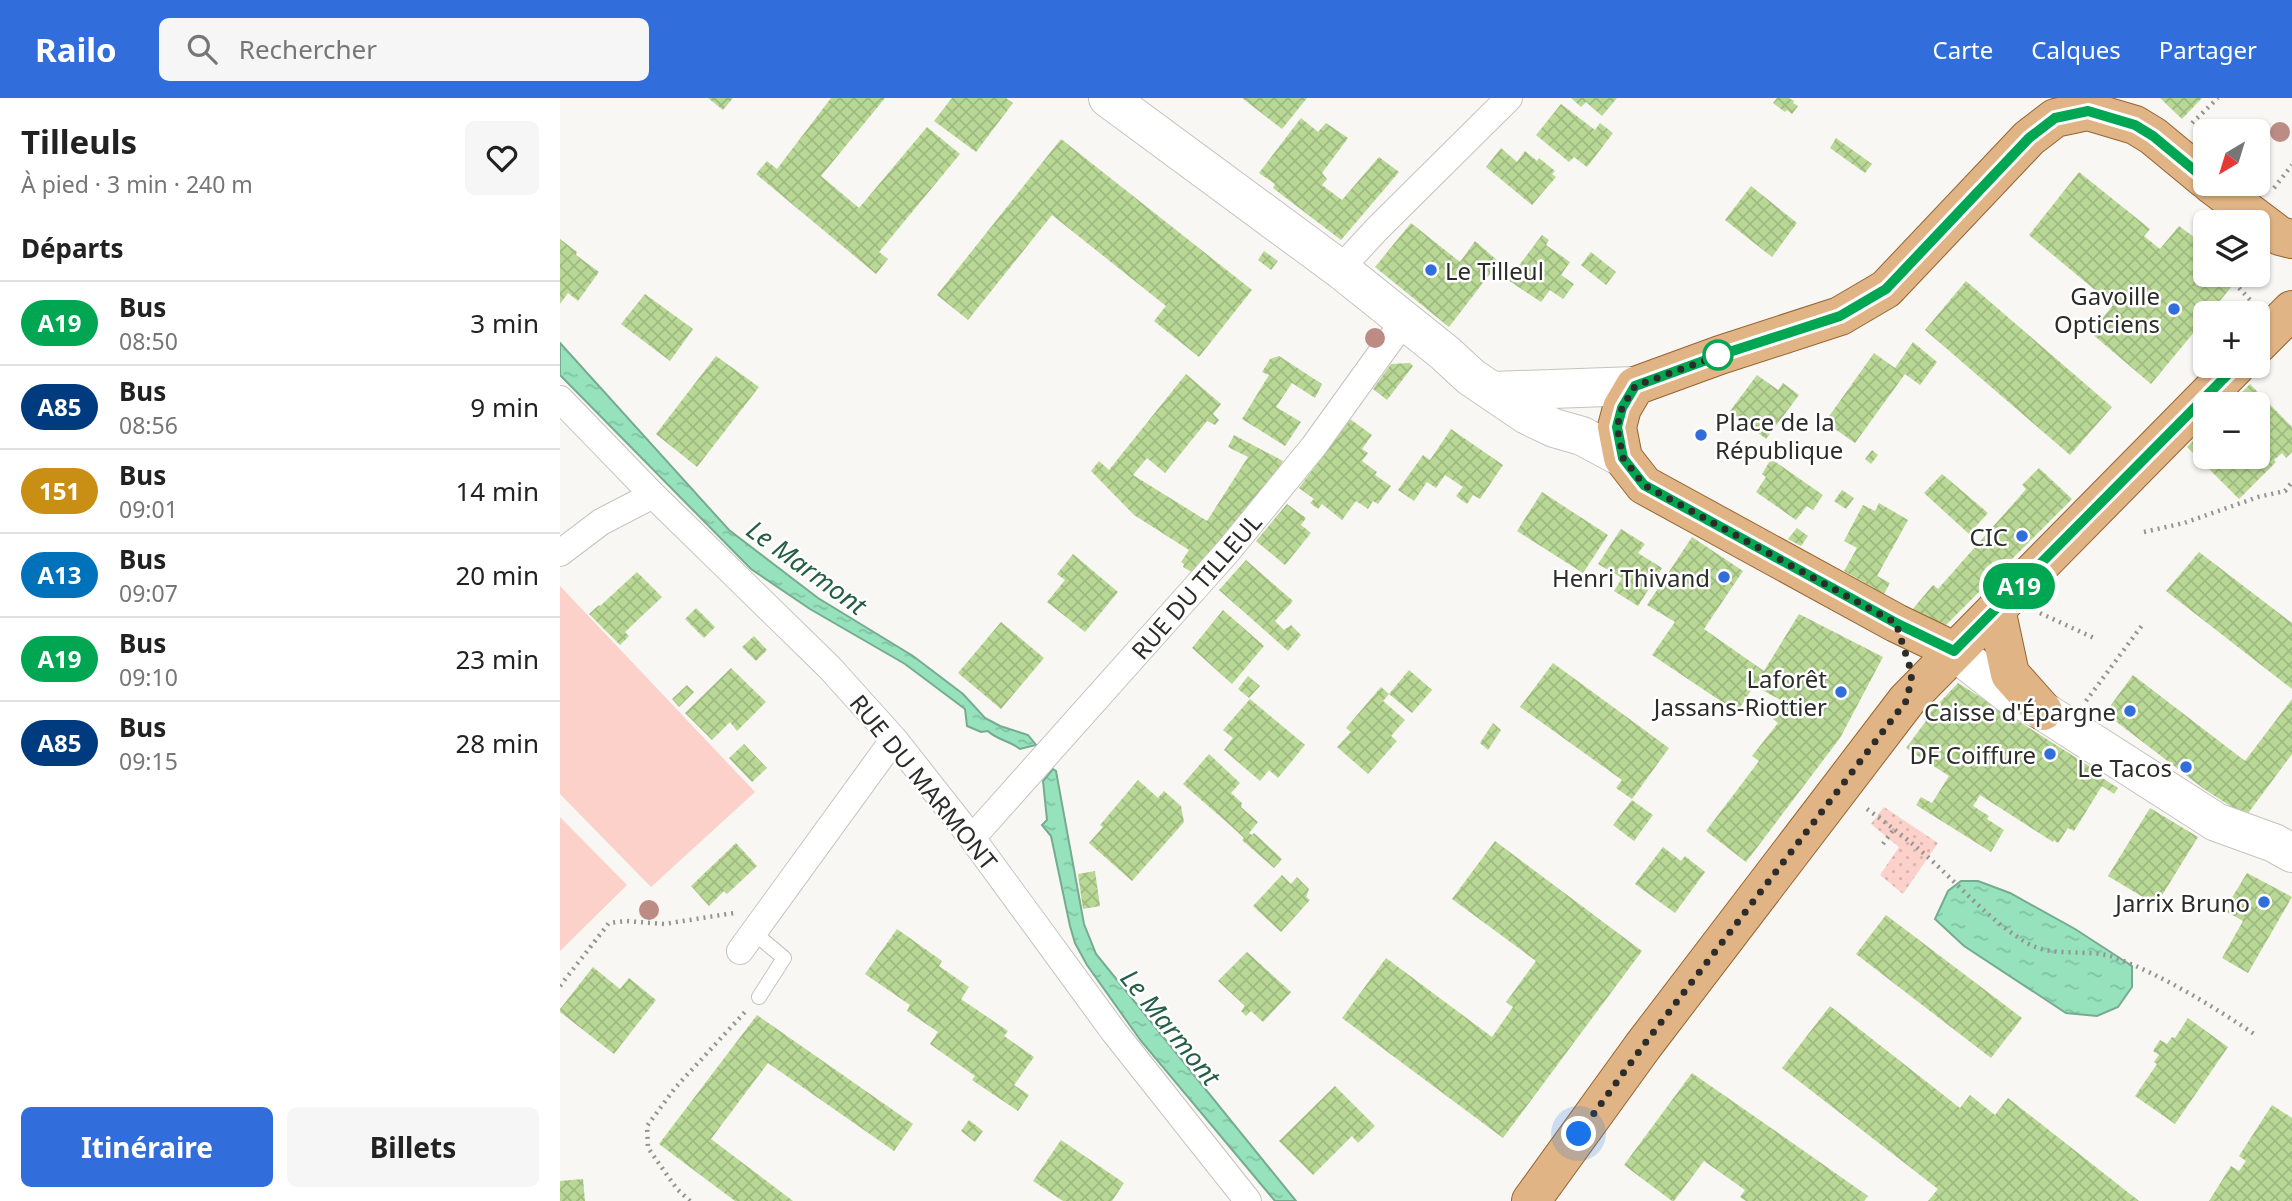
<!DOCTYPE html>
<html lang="fr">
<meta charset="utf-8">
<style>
body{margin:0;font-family:"Noto Sans",sans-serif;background:#f6f6f6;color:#222;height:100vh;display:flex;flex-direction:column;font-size:26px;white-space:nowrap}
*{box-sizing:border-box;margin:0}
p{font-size:23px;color:#767676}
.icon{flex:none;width:38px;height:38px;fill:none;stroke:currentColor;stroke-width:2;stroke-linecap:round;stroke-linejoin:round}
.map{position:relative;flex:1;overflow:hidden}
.details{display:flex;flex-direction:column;background:#fff;width:560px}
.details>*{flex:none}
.badge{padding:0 14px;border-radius:23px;font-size:24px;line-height:46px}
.needle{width:46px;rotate:218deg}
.buttons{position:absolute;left:1633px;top:21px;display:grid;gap:14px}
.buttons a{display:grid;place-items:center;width:77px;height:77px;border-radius:10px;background:#fff;box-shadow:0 2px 5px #0004;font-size:35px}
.you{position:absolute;width:35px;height:35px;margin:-18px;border:5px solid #fff;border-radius:50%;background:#1a73e8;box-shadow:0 0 0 10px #1a73e833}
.map>.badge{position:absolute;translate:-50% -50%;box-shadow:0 0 0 4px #fff}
h2{padding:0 21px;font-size:26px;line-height:63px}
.round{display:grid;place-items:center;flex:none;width:74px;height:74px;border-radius:10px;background:#f6f6f6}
.head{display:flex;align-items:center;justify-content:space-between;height:119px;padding:0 21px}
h1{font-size:33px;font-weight:700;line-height:52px}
.action{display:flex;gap:14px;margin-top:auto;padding:14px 21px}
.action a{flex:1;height:80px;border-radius:10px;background:#316ddb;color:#fff;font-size:28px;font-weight:700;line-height:80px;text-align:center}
.action a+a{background:#f6f6f6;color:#222}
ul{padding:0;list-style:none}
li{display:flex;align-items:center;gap:21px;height:84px;padding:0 21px;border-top:2px solid #e0e0e0}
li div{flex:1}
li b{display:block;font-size:26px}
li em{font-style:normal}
li .badge{min-width:77px;font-weight:700;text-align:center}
header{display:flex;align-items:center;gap:42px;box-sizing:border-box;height:98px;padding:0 35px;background:#316ddb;color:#fff}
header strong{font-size:33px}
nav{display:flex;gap:38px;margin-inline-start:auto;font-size:24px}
.search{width:490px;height:63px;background:#f6f6f6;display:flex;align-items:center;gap:18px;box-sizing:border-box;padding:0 24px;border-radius:10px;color:#767676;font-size:26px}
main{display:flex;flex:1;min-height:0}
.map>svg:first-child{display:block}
</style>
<header>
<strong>Railo</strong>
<div class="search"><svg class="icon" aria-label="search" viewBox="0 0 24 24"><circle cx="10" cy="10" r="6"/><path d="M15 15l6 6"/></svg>Rechercher</div>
<nav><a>Carte</a><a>Calques</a><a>Partager</a></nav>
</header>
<main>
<section class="details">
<div class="head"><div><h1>Tilleuls</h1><p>À pied · 3 min · 240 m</p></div><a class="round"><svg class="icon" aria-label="heart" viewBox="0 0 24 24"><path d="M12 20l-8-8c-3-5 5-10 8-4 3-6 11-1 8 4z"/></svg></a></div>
<h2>Départs</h2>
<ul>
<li><span class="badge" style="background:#00a651;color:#fff">A19</span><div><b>Bus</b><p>08:50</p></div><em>3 min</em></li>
<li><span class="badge" style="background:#003b80;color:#fff">A85</span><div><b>Bus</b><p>08:56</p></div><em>9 min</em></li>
<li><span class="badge" style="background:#c98f15;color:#fff">151</span><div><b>Bus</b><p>09:01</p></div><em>14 min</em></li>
<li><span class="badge" style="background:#0072bc;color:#fff">A13</span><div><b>Bus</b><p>09:07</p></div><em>20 min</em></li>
<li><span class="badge" style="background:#00a651;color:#fff">A19</span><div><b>Bus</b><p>09:10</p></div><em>23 min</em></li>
<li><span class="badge" style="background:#003b80;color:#fff">A85</span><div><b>Bus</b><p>09:15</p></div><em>28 min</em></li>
</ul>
<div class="action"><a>Itinéraire</a><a>Billets</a></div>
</section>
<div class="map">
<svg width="1732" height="1103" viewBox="0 0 1732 1103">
<defs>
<pattern id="grass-dots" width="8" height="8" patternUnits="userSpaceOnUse" patternTransform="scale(1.75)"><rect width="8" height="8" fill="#fbd1ca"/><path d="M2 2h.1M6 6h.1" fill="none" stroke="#d7b4ae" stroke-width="1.8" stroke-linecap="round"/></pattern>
<pattern id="water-ripples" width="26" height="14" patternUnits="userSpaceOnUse" patternTransform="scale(1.75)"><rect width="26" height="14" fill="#95e2bc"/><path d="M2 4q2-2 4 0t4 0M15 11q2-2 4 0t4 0" fill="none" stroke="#81c2a2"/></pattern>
<pattern id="building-cross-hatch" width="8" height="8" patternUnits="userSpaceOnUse" patternTransform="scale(1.75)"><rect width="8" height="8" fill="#b9d896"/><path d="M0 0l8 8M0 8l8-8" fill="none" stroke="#9fba81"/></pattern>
</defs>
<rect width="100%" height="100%" fill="#f8f7f3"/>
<path fill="url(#grass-dots)" d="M1324,709l54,36 -35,51 -23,-19 19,-28 -28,-23z"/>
<path fill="#fbd1ca" d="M0,488l195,206 -104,95 -91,-93z
M0,719l67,68 -67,66z"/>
<path fill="url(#water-ripples)" stroke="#76ab90" stroke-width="2" d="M0,245l169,187 89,68 95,58 50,38 22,24 15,8 28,9 8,10 -16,4c-10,-8 -25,-10 -32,-18l-7,1 -14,-6 -2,-17 -60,-45 -95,-55 -59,-40 -191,-194z
M493,671l3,2 28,153 12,30 200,247h-21l-134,-160 -54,-76 -12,-22 -5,-17 -19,-90 -9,-11 5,-5 -4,-39z
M1401,783h17l32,12 65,36 57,37v21l-14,20 -21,9 -31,-3 -102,-67 -29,-27 13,-28z"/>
<path fill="url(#building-cross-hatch)" d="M148,0h25l-10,12z
M271,0h54l-64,78 38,32 68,-81 33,27 -81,98 9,7 -12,15 -120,-100 11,-13 10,8z
M392,0h54l7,5 -37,49 -42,-31z
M682,0h65l-25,31z
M1011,0h46l-15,18 -16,-14 -5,5z
M1217,0h12l5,3 -1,2 5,3 -6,8 -5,-4 -2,2 -12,-9z
M1600,0h42l-20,21z
M1001,6l34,26 5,-7 13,10 -26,34 -13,-10 -5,5 -33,-27z
M741,20l17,14 8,-9 22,15 -26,35 5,6 -5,6 20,15 37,-43 20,15 -58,68 -68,-52 2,-4 -16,-11z
M1276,40l36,26 -7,9 -35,-25z
M501,41l191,151 -53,67 -45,-36 12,-15 -114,-91 -84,105 -31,-25z
M941,50l16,14 8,-11 12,10 2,-3 16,13 -3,3 4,3 -24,28 -46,-38z
M1519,74l71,57 -6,7 16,13 19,-23 26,19v30h36l-31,38h-5v6l-54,65 -60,-51 22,-28 -84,-70z
M1191,88l46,37 -25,34 -47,-37z
M851,125l49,39 15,-21 24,21 -50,65 -74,-60z
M982,137l7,5 -3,5 24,17 -9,13 13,9 -11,15 -13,-9 -9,12 -33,-22z
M0,141l17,13 -1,3 23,17 -21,29 -10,-8 -8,11z
M704,153l14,10 -7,9 -13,-10z
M1031,154l25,20 -10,13 -25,-20z
M1406,183l146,126 -42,48 -145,-125z
M85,196l48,35 -23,32 -49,-37z
M1353,244l24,20 -17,23 -15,-11 -50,69 -30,-21 49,-69 21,15z
M156,258l43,31 -62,80 -41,-33z
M719,258l43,28 -7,14 -23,-15 -16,24 25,15 -16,24 -43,-27 27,-44 -7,-3 8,-13z
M850,265l3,3 -26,34 -14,-11 18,-25z
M626,276l35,30 -8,10 6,6 -4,5 -8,-4 -42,52 -18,-15 -14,17 74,46 41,-64 -20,-10 6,-12 49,26 -18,32 -70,81 -12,-7 1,-3 -3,-2 8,-12 -55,-35 -43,-44 8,-10 10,9z
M1197,277l21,15 5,-7 16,12 -33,44 -36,-28z
M1690,286l42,43v25l-6,6 -4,-5 -8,7 2,2 -37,37 -52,-52 18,-18v28h53v-53h-28z
M790,321l22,16 -10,14 6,4 -6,8 15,11 -2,3 16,11 -13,18 -5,-3 -5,8 -12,-8 -14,19 -20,-16 -4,5 -8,-6 4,-4 -15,-11z
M891,331l52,36 -23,34 -7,-4 -6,9 -11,-8 7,-9 -18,-12 -9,13 -9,-6 -13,19 -16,-11 25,-35 7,5z
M1312,352l6,5 -7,9 -6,-5z
M1211,361l52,36 -10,15 -6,-4 -11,14 -40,-28 10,-15 -4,-3z
M1479,370l33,31 -128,128 -32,-17 21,-25 5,4 83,-94 5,-6 -4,-4z
M1382,376l46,39 -19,21 -45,-41z
M1282,392l12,8 -8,11 -12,-8z
M982,394l66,43 -25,38 -66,-42z
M1319,405l29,17 -31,56 13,7 -6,11 -40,-23 13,-23 -13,-7 19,-36 12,6z
M727,406l19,14 -5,7 10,8 -26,32 -29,-24z
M1237,430l11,8 -7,10 -13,-7z
M1061,431l24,15 -7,9 24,15 -24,38 -24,-15 8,-13 -24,-14z
M1132,439l51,34 -39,58 60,42 35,-57 84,43 -43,81 -94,124 -40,-31 53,-70 -7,-5 26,-33 -5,-4 8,-19 -27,-14 -17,26 -85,-57 23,-33 -28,-17z
M1639,454l93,71v66l-126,-98z
M513,456l45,38 -33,40 -38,-30 18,-22 -8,-6z
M686,462l47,41 -18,20 9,9 7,-5 10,10 -13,16 -69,-61z
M77,474l25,25 -37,35 4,4 -9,9 -31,-31 10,-9 1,1z
M136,510l19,19 -11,11 -19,-19z
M663,512l41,36 -32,38 -40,-36z
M441,524l43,36 -43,51 -43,-36z
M194,538l13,14 -11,11 -14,-14z
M993,565l116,85 -37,51 -16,-11 6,-8 -102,-73z
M171,570l35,34 -29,29 -7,-9 -18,18 -27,-27z
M849,572l23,20 -20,23 -23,-19z
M1573,577l112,86 47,-62v55l-46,62 -42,-27 -99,-76z
M688,578l12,10 -11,12 -11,-9z
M1398,585l139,88 -1,3 22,14 -4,6 -12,-8 -28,45 -6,-3 -10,15 -4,-3 -1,2 -73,-47 -7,11 16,10 -2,3 17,11 -13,22 -75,-47 5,-8 11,6 17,-27 -43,-28 20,-27 -2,-2z
M127,587l7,7 -15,15 -7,-8z
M821,589l8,7 -6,7 22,19 -14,16 6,5 -29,33 -31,-27 14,-15 -5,-4z
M690,601l55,46 -27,33 -9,-8 -9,11 -36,-31 9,-12 -10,-8z
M933,625l8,7 -13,20 -8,-7z
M184,646l23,24 -15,14 -23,-24z
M649,656l31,29 -9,10 11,10 -1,4 17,15 -9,11 3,2 2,-2 28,26 -8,9 -32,-28 2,-2 -13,-12 -48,-42z
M578,682l20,18 6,-7 17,15 3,16 -52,59 -43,-38 14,-16 -3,-2z
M1072,702l21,15 -19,26 -21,-16z
M1590,710l48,29 -42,68 -48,-29z
M935,743l147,110 -139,187 -161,-120 44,-60 106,79 21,-30 -7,-5 30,-41 -84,-62z
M176,745l21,23 -30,28 -3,-3 -15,15 -18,-20z
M1103,749l18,14 4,-5 20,16 -30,41 -40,-29z
M535,773l5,35 -17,3 -5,-35z
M1687,775l45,24 -44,76 -26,-15 21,-37 -16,-9 4,-6 -3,-2z
M722,777l9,9 6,-7 12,12 -3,8 4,3 -29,32 -28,-26z
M1326,817l136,103 -31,40 -135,-104z
M337,831l45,32 -3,5 30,21 -8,12 47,32 -4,5 30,21 -20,28 15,10 -11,16 -46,-31 3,-4 -45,-32 8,-12 -31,-21 3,-6 -45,-31z
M687,854l44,40 -28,30 -12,-11 -5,5 -5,-5 4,-5 -27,-25z
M33,869l27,22 9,-11 27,22 -42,54 -54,-42v-3z
M1270,908l130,102 10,-13 25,20 13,-17 131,103h-211l10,-12 -156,-121z
M197,917l156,109 -19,27 -126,-88 -57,76 82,62h-58l-76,-57z
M1628,920l40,29 -53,77 -40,-28 22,-32 -3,-2 5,-7 -6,-4 7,-11 7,4 5,-7 3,1z
M1132,975l82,57 94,66 -4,5h-118l-6,-4 5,-7 -41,-29 -30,40h-2l-48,-36z
M775,988l40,40 -17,17 -6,-7 -39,39 -34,-34z
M1712,1007l20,13v83h-83l22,-35 8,5 7,-10 -7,-5z
M409,1022l14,11 -8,11 -14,-11z
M501,1042l63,43 -12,18h-49l-30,-20z
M23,1081l2,22h-25v-20z"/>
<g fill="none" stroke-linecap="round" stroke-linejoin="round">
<defs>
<path id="service" d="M193,834l31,26 -25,39"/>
<path id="minor" d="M780,171l37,-40 132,-131
M0,301l93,96 177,173 64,71 78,99 142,194 134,169
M0,455l41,-31 52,-27
M412,740l256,-287 86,-105 90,-125
M180,853l154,-212"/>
<path id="secondary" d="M548,0l232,171 105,84 26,24 56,38 27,13 28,8 41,22
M933,293l142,-5
M1394,553l55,43 34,17 173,111 58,21 18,10"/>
<path id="primary" d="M1651,86l69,52 12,3
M1698,246l34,-34
M1436,511l14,65 33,37
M1394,553l-58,-28 -252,-138 -21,-27 -6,-31 5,-19 13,-22 85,-31 120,-39 46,-27 143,-151 26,-20 33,-7 47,14 18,11 52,43
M971,1103l112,-155 264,-346 329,-334"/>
</defs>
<use href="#service" stroke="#c4c3bf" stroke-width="16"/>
<use href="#minor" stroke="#c4c3bf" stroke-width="28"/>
<use href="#secondary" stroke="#c4c3bf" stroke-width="40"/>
<use href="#primary" stroke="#956430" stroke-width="40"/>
<path stroke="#959491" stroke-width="4.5" stroke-dasharray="2 5" stroke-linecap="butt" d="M1632,25l26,-25
M1714,90l18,-23
M1679,190l14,15
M1584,434l40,-9 74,-26 27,-6 7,-9
M1480,515l54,25
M1526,603l57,-77
M1307,711c22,16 43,32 63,50 32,29 60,62 97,84 28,16 60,4 89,15 46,17 100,50 141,78
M1323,746l11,-15
M0,888l49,-63 17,-2 38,3 70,-11
M130,1103l-13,-12 -29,-41 -1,-22 28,-38 70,-76"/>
<use href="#service" stroke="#fff" stroke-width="14"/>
<use href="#minor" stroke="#fff" stroke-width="26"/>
<use href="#secondary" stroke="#fff" stroke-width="38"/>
<use href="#primary" stroke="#e1b485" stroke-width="38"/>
</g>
<g fill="#bc8b83">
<circle cx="1720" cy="34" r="10"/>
<circle cx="815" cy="240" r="10"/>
<circle cx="89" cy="812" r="10"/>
</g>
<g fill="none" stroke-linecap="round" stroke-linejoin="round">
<defs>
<path id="line" d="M1645,81l-52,-43 -18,-11 -47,-14 -33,7 -26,20 -143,151 -46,27 -120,39 -85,31 -13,22 -5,19 6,31 21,27 252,138 58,28 282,-285"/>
</defs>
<use href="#line" stroke="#fff" stroke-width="16"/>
<use href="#line" stroke="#00a651" stroke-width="10"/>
<path stroke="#2c2c2a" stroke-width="7" stroke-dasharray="0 12.6" d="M1019,1036l64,-88 264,-346 5,-26 -16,-51 -252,-138 -21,-27 -6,-31 5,-19 13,-22 85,-31h-2"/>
</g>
<g fill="#316ddb" stroke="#fff" stroke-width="2.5">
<circle cx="871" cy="172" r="7"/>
<circle cx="1614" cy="211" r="7"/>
<circle cx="1141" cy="337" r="7"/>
<circle cx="1462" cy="438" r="7"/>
<circle cx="1164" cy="479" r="7"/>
<circle cx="1281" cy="594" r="7"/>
<circle cx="1570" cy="613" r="7"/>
<circle cx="1490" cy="656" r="7"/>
<circle cx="1626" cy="669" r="7"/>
<circle cx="1704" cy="804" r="7"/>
</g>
<circle fill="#fff" stroke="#00a651" stroke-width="3.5" cx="1158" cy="257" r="14"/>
<g text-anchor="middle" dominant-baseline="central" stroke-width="5" stroke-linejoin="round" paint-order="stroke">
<g font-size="24" fill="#2c2c2a" stroke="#fff" text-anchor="end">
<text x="885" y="172" text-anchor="start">Le Tilleul</text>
<text x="1600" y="197">Gavoille<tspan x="1600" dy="28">Opticiens</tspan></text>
<text x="1155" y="323" text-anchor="start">Place de la<tspan x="1155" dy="28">République</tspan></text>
<text x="1448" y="438">CIC</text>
<text x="1150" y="479">Henri Thivand</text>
<text x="1267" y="580">Laforêt<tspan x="1267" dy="28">Jassans-Riottier</tspan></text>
<text x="1556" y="613">Caisse d'Épargne</text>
<text x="1476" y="656">DF Coiffure</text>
<text x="1612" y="669">Le Tacos</text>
<text x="1690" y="804">Jarrix Bruno</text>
</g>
<g font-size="24" fill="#2c2c2a" stroke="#fff">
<text transform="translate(636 488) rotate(-49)">RUE DU TILLEUL</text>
<text transform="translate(364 684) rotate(51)">RUE DU MARMONT</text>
</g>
<g font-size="26" font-style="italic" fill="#245e44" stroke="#fff">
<text transform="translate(247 469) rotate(36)">Le Marmont</text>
<text transform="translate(611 929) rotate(51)">Le Marmont</text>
</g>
</g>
</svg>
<div class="buttons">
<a><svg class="needle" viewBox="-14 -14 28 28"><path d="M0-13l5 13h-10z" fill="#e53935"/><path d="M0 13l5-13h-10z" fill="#767676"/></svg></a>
<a><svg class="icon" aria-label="layers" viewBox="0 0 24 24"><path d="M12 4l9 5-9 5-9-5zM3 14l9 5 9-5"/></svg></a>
<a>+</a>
<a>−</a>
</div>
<div class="you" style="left:1019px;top:1036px"></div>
<b class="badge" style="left:1459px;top:488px;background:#00a651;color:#fff">A19</b>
</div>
</main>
